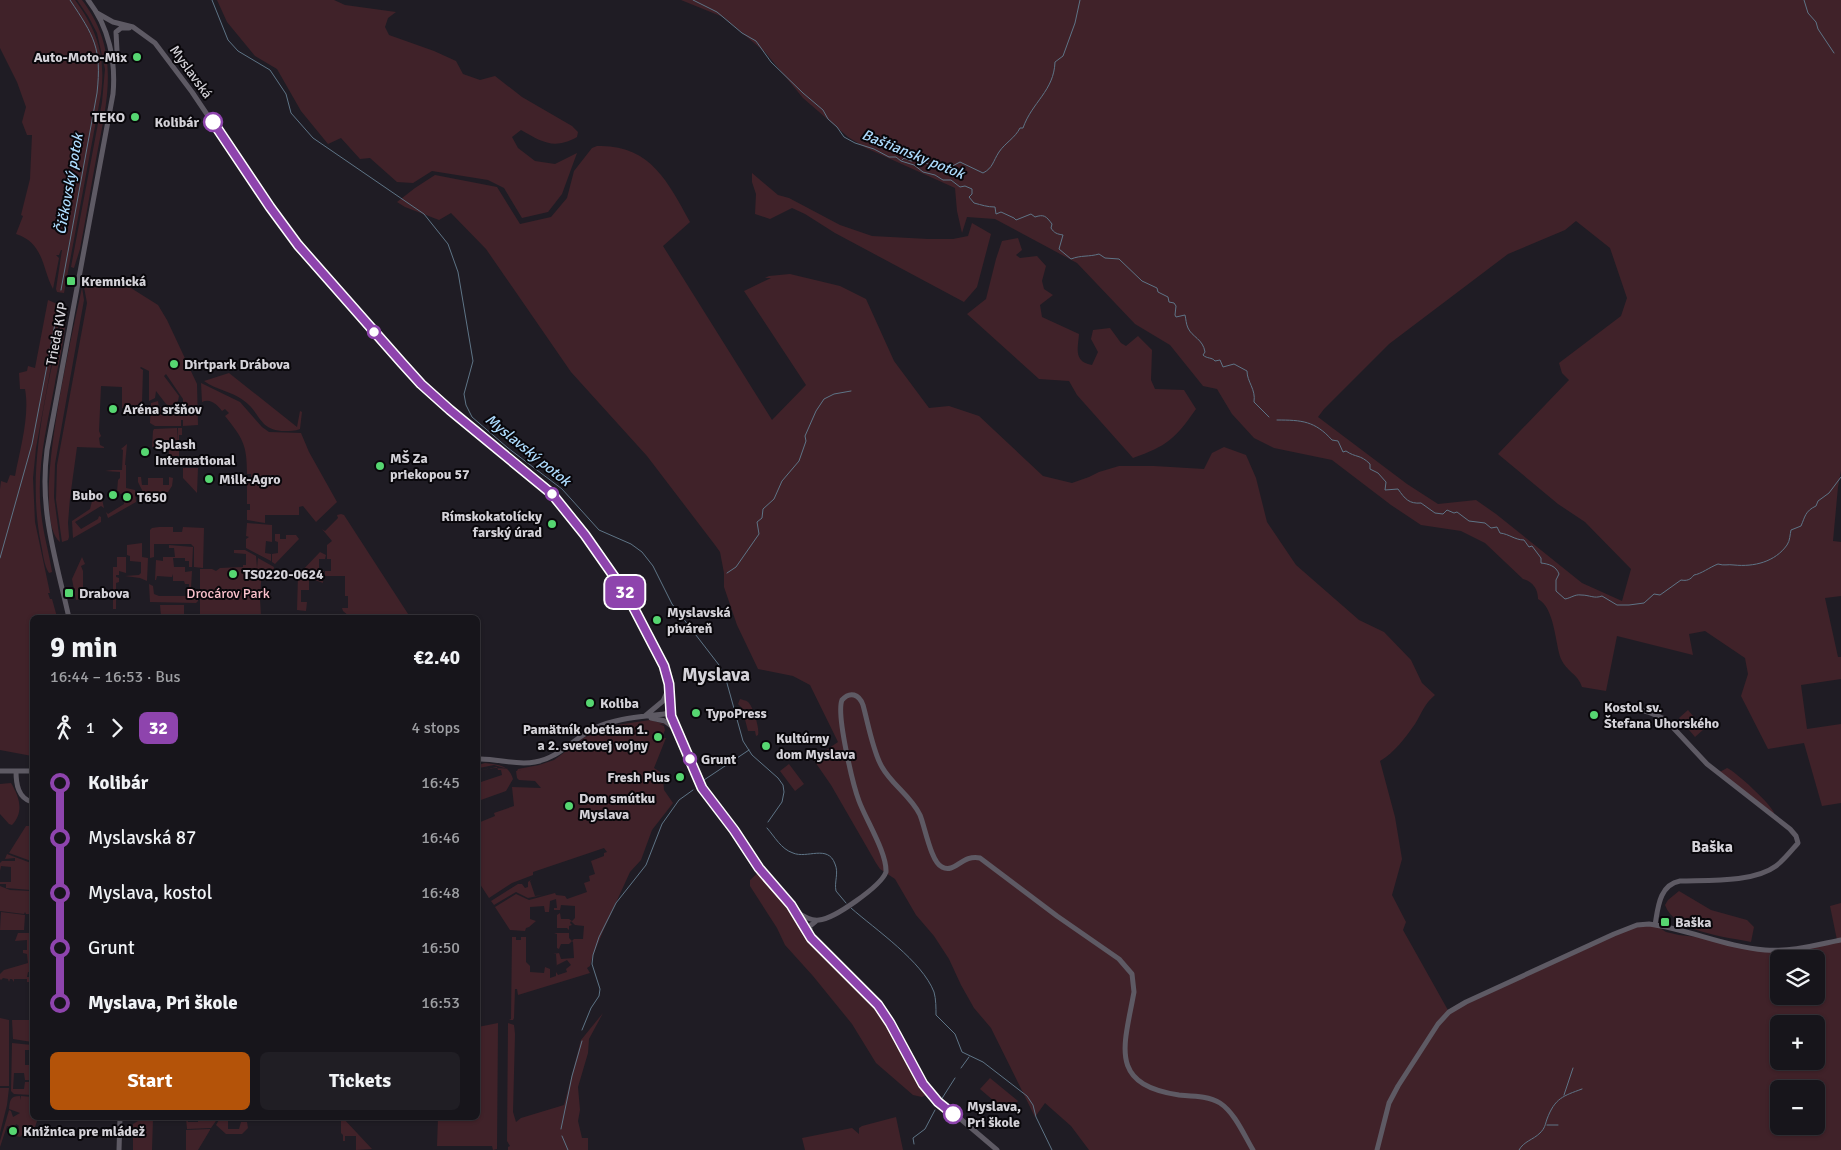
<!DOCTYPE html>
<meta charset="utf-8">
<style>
body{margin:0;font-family:Signika,sans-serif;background:#201e24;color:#f1f3f6;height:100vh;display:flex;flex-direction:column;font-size:19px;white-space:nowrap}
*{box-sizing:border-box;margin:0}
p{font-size:16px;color:#9e9fa3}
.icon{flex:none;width:28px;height:28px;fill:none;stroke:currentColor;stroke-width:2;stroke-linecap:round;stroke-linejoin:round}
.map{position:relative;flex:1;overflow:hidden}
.details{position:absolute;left:30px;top:615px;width:450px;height:505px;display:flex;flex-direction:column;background:#17151b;border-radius:8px;box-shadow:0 1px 4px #0004,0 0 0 1px #36343a}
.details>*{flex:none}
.badge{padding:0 10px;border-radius:8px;font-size:18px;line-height:32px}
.tools{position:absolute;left:1770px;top:950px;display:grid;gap:10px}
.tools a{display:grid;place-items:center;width:55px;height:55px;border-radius:8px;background:#17151b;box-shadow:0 1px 4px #0004,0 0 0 1px #36343a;font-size:25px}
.map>.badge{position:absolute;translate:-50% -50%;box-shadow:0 0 0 2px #fff}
.legs{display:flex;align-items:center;gap:8px;height:55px;padding:0 20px;font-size:16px}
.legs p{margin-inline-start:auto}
.headline{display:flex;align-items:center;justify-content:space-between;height:85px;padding:0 20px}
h1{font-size:28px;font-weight:700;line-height:38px}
.cta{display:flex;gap:10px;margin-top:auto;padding:10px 20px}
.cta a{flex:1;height:58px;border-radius:8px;background:#b45309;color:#fff;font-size:20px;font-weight:700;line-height:58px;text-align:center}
.cta a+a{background:#201e24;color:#f1f3f6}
ul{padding:0 20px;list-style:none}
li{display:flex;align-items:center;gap:18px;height:55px;font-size:19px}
li i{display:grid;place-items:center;width:8px;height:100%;margin:0 6px;background:currentColor}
li i::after{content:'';width:12px;height:12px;margin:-6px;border:4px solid;border-radius:50%;background:#17151b}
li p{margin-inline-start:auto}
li:first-child i{background:linear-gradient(#0000 50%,currentColor 0)}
li:last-child i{background:linear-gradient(currentColor 50%,#0000 0)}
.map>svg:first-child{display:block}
</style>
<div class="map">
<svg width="1841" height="1150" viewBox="0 0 1841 1150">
<rect width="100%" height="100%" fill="#1f1c24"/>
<path fill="#402229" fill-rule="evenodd" d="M0,0h75c22,30 31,56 26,94l-37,199 -7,-1 -1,-3 6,-39h-1l-2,5h-3l3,3 -6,31c-11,-21 -9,-46 -37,-55l7,-18 -2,-1 9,-36 2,-44h-5l-5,-13 4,-15 -9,-25 -17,-34z
M77,0h5c38,50 26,97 15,154 -6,32 -11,64 -17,95l-6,19 -3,-1 31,-165 3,-33 -8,-36 -9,-17z
M217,0h117l11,5 51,7 -8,6 -3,9 4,8 45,16 22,10 7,13 17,6 15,-4 27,21 50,29 6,6 -1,5c-23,13 -35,5 -56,-7l-9,7 6,11 17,13 20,3 22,-11 -15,41 -14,18 -26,6 -18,-30 -16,-8 -56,-9 -19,12 -16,-1 -27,-24 -10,1 -19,-21 -13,6 -27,-33 -24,-42 -22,-13 -28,-34z
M681,0h1160v471l-3,16 -5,54 8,1v54l-16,2 13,59h3v22l-40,6 6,44 34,-5v79l-19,3 -18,-63 -36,6 -27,-53 7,-22 -3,-16 -40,-27 -16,3 4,21 -76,-19 -11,55 -24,-4c-4,-13 -16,-16 -21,-28 -6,-15 -6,-51 -23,-60 0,-10 -5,-17 -15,-20l-38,-36 -24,-12 -40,-6 -30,-20 -59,-45 -58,-12 -20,-10 -22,-24 -15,-25 -14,-3 -33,-41 -35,-21 -58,-61 -82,-44 -28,-2 -5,16 -5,-22 -2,-23 -89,-40 -18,-11 -45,-39 -38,-46 -42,-35zM1576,221l34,27 17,50 -6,18 -62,47 3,10 7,7 -71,74 60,50 27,18 46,47 -9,32 -40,-18 -86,-69 -20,-14 -38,4 -31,-20 -89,-67 6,-8 65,-65 119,-90 57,-24z
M597,146c53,-2 71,36 93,76l-27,24 109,174 34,-35 -62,-94 27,-13h-6l4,-2 21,-2 50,12 26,13 28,62 35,47 20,-2 30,10 64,60 29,7 17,-6 10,-5 20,-6h35l50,3 8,-16 12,-6 22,8 10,23 11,44 29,43 63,55 25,12 27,28 11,23 13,12c-11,9 -13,18 -20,29 -10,14 -20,28 -35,37l15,56 7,42 -10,36 14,27 -3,8 46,82 188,-87h18l11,7 13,3 36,4 28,7 36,4 58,-10 -7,-34 11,-3v247h-752l-18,-24 -26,-23 -10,14 -44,-89 -17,-20 -13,-23 -12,-26 -15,-23 -18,-21 -21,-36 -15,-10 -4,-6 -45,-78 -18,-26 25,-17 -28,-57 -17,-9 -35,-7 -21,-44 -13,-38v-14l-4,-21 -5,-7 -68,-89 -76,-84 -85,-123 -35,-36 -12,7 -34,-13 -8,-5 18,-14 20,-13 62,12 23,37 31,-7 16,-19 7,-27 18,-23zM1779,959h37v37h-37zM1779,1024h37v37h-37zM1779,1089h37v37h-37z
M752,173l26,22 11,3 51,27 32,11 56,3h25l15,-3 4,-13 19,11 -14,53 -13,15 -129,-69 -30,-19 -13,-6 -22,11 -15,-5 1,-20 -4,-12z
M1018,238l4,12 -6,5 4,3 17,-2 9,10 -4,15 2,8 9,6 -13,10 2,12 37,17c-1,14 -6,28 13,31l6,-13 -7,-13 2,-9 17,-2 11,15 5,3 12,-10 14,14 -1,30 4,9 29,1 12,19c-21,30 -29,37 -63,49l-56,-63 -8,-14 -30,-2 -72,-65 19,-15 10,-40 6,-18z
M115,278l43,27 9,15 30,64 1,41 -15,1v-6h-2v6h-26l-5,-3 1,-20 7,-2 1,6h24v-8l-17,-25 -2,2 15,20 -1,5 -8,5 -4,-2 -10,-13 -1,7 -6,3v-30l-8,-4 -1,1 3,2 -1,33h-3l-1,4 -13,-4 -2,5h-1v-21l-21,-1 -2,45 2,5 -2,2 1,7 4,2v1l-27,-1 -7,51 -2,25 1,14 -1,3 -6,2 -6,-42 1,-35 30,-162 -3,-16 13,-1z
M82,287l2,13 -29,164 -1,33 6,45c-32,-25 14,-214 22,-255z
M48,300l14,6 -26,142 -3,30 2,44 15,71h-2l2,6h2l5,18 -25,1v138l-32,-6v-261l1,-8 6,2 3,-8 5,1c5,-27 15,-60 10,-87h-5l-1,-16 8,-2 1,-5 7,2z
M64,308c6,11 -7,61 -9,75 -8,43 -19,86 -14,129 2,21 8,40 11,60l-3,1c-5,-7 -6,-20 -8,-29 -16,-79 8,-159 23,-236z
M229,373l68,54 3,-16 2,1 -2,17c-5,2 -10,2 -15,2 -27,0 -24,-19 -42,-31 -12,-9 -27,-10 -39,-19z
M201,383l39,19 22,25 7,5 32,1 8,19 28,50 -21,20 -13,-16 -4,1v8h-34v8l-18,-3v-10h3v-6h-3v-24h4v-6h-4c0,-30 -4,-35 -22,-58l4,-3 -4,-4 -3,2c-5,-6 -11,-13 -20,-9z
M177,428l1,13v-13h4v7h-3v21h-10v-16h-5l-1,8 -11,-1 1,-16 1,-2z
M127,444l-2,21h1v23l9,2 1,12 -28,16 -2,-6 2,2 16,-10v-5h6v-4h-6l-1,-2 -3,1 -1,-3 -2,1 1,-12 2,-2v-6l-15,-1 7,-1h10l1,-20 -2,-1z
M183,468h15l-1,25 -14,-15z
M138,477h3l1,8h6v-7h15v7h6v-8l4,1 -1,8 -4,6h-25l-5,-10z
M93,497l9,2 2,9 -3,-2 -26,16 6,7 17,-10 1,-3 2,1v5l-28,16 -1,-17 18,-12z
M341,514l3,1 66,102h-60l-7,-6 -1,-3h6v-12h-3v-20h-20v-5h6v-12h-4v-14l5,-4 -10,-12 3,2 13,-13 -1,-3z
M247,523l25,2v17l-6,-1 -1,12 6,1v7l-25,-13v-9l3,-2 -3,-1z
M159,527h14v5h9l1,-5 21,1 -1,40 -9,-1v-20l-3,-3h-37v13l-4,1v-28l2,-2z
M275,534h5v5h6v-4h10l3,4 -24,25 -3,-2v-8l6,-1v-11l-3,-1z
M142,543v14l6,1 -1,23 -7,-3 -15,-2 14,-1 2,-2v-11l-11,-1v-5l-3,-1v-10z
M169,545l24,2 -1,20h-3v-6h-4v-3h-12l1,9h11v5l7,-1 -1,17h-2v-4h-4l-1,-3h-11v-7l-1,3 -15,-1 -1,4h-1l1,-20 7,1v-4h12l-1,-9h-5z
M234,550h11l11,6 1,12 1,-10 16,9 -2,10h-2v-8h-8l-2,29 -2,1h2l1,17 -4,1h4h-61v-48h12l4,2 4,-3 23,-1v-2h3v-11l-12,-1z
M320,552l6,3 -1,4h-6v12h5l-1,12 -24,-9z
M82,557l3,7 -4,2 2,5v20l2,3 1,4 -10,2 -4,-21z
M117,557h9v16l-7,-2v4h-3v2l3,1v4l-3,1v26h-3v-42h4z
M298,576l11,4v10h-8v12h6l-1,9 -9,-1z
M149,584l4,2 1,8 5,2h31v-2h4v-3l4,-1v11l-2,2 -46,-1z
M160,605h24v11h-23z
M740,699c2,1 6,1 8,3 5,4 12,27 10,33l-2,1 -1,-5h-7l-6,-23 -4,-4z
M1688,710l16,19 -9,8 -16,-19z
M650,720l18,5 -9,-1 5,2 1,4 -2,5 -6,-3v5l9,1 -12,30 11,7 -2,3 1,12 9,13 -21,27 -11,30 -11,12 -26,57 -12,29 -2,8 -3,2 3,5 -72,22 -1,-6h-2l-1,29 -1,2h-4l2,-1 1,-82h4v3h5v-3h5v25l4,4v6l14,1 1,-6 5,2v9l6,-2v-4l2,3 9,-3 -1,-3 5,-4 -4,-5 -10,5v3l-1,-14h-3l6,-1 2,6 13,-1 -1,-16 -1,-1 -3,3h-8l-2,5 -2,-1v-14l-3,-1h15v5l3,3 2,-2h9l1,-13 -9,-1 -4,-4 -1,2 2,2 -3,1v4l-2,-2h-10v-13l3,-2 1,6h8l3,2 3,-3v-12l-14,-1 -1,5h-6v-2h3l-1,-9 -6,2 -1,11h-4l-1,-6 -14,1v12l6,2 -7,6 -3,1 -1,3 -15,-1 -15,-23 21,-13 13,6 26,-7 1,2 9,1 2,3 20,-7 -3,-9 6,-2 -1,-5 6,-2 -4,-13 13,-5v-3l3,-1 -3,-4 -71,24v3l-21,8 -23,15 -11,-17v-58l17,-7 -1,-3 20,-7 -2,-19 29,1 -6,-7 -16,-1 -2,-2 -1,-7 7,-1 -6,1 1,-2 21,-4 15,-5 31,-23 25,-11z
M485,763c14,2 24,2 28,16l-7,12 -28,10v-18l24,-8 -1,-5h-3l-1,-3 -19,4c11,-3 19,-4 30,-2l-14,-4 -15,3 -1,-2v-1z
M789,764l15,20 -9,7 -15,-20z
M1727,768c7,2 46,38 47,45 0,1 -1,2 -1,4l-55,-44z
M11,783c9,15 13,29 1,42l-3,-1 -9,-10v-30z
M26,826h6l-1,35 -22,-8z
M7,854l24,9v27l-25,-2v-4h-6v-6v4h11v-15l-10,-1 -1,5v-8l2,-2h13v-3l-10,1z
M761,870l15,17 30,44 72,74 52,88 -8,4 -9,-2 -37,-32 -24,-39 -39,-48 -28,-31 -8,-17 -27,-42v-6z
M532,879l-2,2 5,15 8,-1 -15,3 -12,-6 -22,13 -3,-4 27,-17h4l3,4 3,-1v-5z
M0,886l10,4 20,1v23h-4l-1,-2 -1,2 -24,-3z
M1679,891l32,19 36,10 7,7 -3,15c-24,-5 -77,-10 -86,-37l3,-5z
M1,912l24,3 -1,15h-24z
M18,933h11l1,2v37h-2l-1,5h3v5h-3v-3h-13v3l-2,-3h-2l-1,3 -1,-3 -5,-1 -2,2 -1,-1v-5l4,-4 24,-7 -1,-9 -4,-1v-3h4v-10l-12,1z
M603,1013l-14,26 -1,14 -10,34 2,23 -2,11 4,17h6v12h-80v-3l2,-1 -3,-5 1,-118 6,2 1,9 -2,78 3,10 5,-4 43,-13 17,-65z
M0,1018l9,2v66h-9z
M12,1020h20v22l-19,-3z
M498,1023l-1,126 -4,1 -1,-4h-55l1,-28h40v-91z
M12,1043l20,2v5h-7v15h7v15h-7l-1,-7h-10l-1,16h11l1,-7h7v13l-18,-1 -3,-3z
M990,1078l28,23 -10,12 -28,-24z
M0,1088h9l-2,17 -7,28z
M20,1096v4l1,-4 11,1v21h6l-6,18 -9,-2 -3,3 -4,-1 3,-10 -3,-2 -1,4 -8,-2 -7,21v-6l9,-31 2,1 2,6 7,-4 -11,-4c1,-9 1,-13 11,-13z
M896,1117l7,33h-98l-3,-12 50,-10 7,6v-6l3,-2z
M143,1118h10l-1,32h-19v-26z
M186,1118h1l1,4h10v-4h20l-7,10 -24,1z
M220,1118h8v11h11l2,-7h6l1,6 -6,6h-16l-10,-9z
M341,1118h2l29,31 -16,1v-14h-11v5h-2v-6l-2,-2z
M186,1130l24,-1v1l-12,20h-12z"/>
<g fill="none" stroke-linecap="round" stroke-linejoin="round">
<path stroke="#5e7486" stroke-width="1" d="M212,0l16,40 10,11 32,19 16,24 5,19 22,25 111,76 24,30 10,28 15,89 -9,33 2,11 6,12 36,31 54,41 37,41 32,14 11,8 11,14 19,38 47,61 6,11 18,65 9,14 26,23 5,7 1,7 -2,10 -14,20
M693,0l24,12 25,21 14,8 15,21 32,31 20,17 5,9 9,8 7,10 11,6 19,6 15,8h7l5,4 13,4 9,7 12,3 8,5h8l9,7 5,-1 7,3v5l-3,3 5,6c8,2 13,4 21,4l1,7 5,-2 13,6 2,2 15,-6 4,3c9,-3 11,-1 17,7l-1,4c3,5 6,6 12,7l-4,14 12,10c10,-4 18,-2 28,-5l6,4 14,1 23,22 15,7 1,4 10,5 1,5 5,1 2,3 -1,9 1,2 9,-2c1,4 1,9 3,13 4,9 15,11 17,24l-2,3c4,4 9,2 12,6l5,-1 3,7 11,-3 13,7c0,11 9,18 7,31l15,15
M1804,0l4,13 8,9 2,7 16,24
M902,160l2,-2 7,3 6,-1 28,10 15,-8 23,11c10,-5 10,-12 16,-21 6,-9 16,-14 21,-24h3c9,-26 31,-37 32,-66l8,-6 12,-33 5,-23
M61,290l36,-197c5,-45 -3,-57 -27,-93
M1277,420c25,0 38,1 55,20l6,1 5,11 3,-1c10,7 14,3 24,13v5l8,4 8,9 -1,8 13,-1c7,10 11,15 23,14l14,10 8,1 4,-4 7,3 3,-1 12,9 16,2 6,5 6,-1 3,6c9,1 15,7 24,7l5,7 3,-1 9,12v5c8,1 15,3 18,11l-3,6v11l9,8c6,-1 10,-5 16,-4 9,0 13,4 21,1l15,9h12l15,-2 10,-9 6,1 21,-15c6,1 9,0 13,-5 7,-1 16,-8 24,-11 6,2 10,0 16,1 20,2 41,-3 53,-20 3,-4 3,-11 4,-15l10,-4c4,-9 4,-15 15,-20l2,-5 11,-8 12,-16
M0,558l32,-114 26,-136
M727,573l9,-6 23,-33 -2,-12 5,-4 1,-9 11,-10 8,-18 17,-20 7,-20 -1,-5 11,-25 8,-12 10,-5 17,-3
M704,780l45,-30
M767,828c8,9 14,21 26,25 14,6 35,-9 42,11 4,9 -1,18 1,27l10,12
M851,908c25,22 71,53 83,84 2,7 2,16 2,23l19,19 7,18 21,10 44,34 6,9 3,12 16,33
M582,1030l9,-22 8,-12 1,-7 -8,-25 1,-9 6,-18 17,-34 30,-38 16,-41 17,-24 14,-10
M961,1068l8,-11
M1564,1095l9,-27
M941,1100l14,-22
M1547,1125h11
M561,1129l11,-53 10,-35
M562,1136l6,14
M914,1144l-1,-6 12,-9 10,-19
M1519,1150c5,-9 14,-10 21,-17 5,-5 5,-8 7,-14 8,-21 16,-23 35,-30"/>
<path stroke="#5e5a64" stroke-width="5" d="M97,13l16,9 20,5 22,16 37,49 86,128 35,43 108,121 29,26 102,84 10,11 65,90 37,71 5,18 3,36 28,65 8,13 26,32 25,38 32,37 20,33 67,67 12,18 25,48 15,22 67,57
M114,61l3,-10 -1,-19 5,-4h8
M69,618c-13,-59 -30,-107 -22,-168l66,-356c3,-33 -4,-67 -25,-94
M1625,706l23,6 17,7 42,45 83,65 6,7 2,7c-7,8 -14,17 -22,23 -23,17 -69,14 -96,15 -21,4 -22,27 -25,44
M645,716l18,-15 5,-11
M651,718l14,3 9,7
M478,759c19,-1 37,7 57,3 24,-4 39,-24 60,-34 24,-11 50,-11 76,-15
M0,771h32
M16,771c0,13 2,27 16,31
M797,912c7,5 14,9 22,8 15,-1 62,-34 67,-48 1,-19 -20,-52 -27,-71 -6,-16 -23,-87 -17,-101 8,-9 17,-6 21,5 5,18 10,47 19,62 10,18 29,29 38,48 5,12 11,47 22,52 13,7 20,-13 38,-9l77,58 62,43 13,15 2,18c-10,55 -26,92 45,103 13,1 30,1 41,8 15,10 24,32 33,47
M810,934v-8l6,-5
M119,1150l1,-32
M1377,1150l12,-47 9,-17 40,-62 11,-12 17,-10 148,-68 23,-9 12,-1c39,5 77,23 116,26 26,2 51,-5 76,-10"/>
</g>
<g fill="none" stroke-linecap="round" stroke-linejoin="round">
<defs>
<path id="line-1" d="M213,122l57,85 28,38 104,118 19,21 29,26 102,84 33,41 42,60 37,71 5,18 2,32 31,72 32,42 25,38 32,37 20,33 67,67 12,18 33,61 15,18 15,12"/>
</defs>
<use href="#line-1" stroke="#fff" stroke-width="11"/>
<use href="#line-1" stroke="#8e44ad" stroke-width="8"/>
</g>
<g fill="#56d671" stroke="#09070b" stroke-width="2">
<circle cx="137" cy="57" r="5"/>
<circle cx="135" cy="117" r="5"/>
<rect x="66" y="276" width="10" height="10" rx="2.5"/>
<circle cx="174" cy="364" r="5"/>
<circle cx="113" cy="409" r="5"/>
<circle cx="145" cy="452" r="5"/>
<circle cx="380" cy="466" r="5"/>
<circle cx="209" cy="479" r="5"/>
<circle cx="113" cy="495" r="5"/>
<circle cx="127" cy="497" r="5"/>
<circle cx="552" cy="524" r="5"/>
<circle cx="233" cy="574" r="5"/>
<rect x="64" y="588" width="10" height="10" rx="2.5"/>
<circle cx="657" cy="620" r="5"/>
<circle cx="590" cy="703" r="5"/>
<circle cx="696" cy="713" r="5"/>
<circle cx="1594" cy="715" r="5"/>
<circle cx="658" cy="737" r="5"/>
<circle cx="766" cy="746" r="5"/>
<circle cx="680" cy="777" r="5"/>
<circle cx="569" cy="806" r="5"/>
<rect x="1660" y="917" width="10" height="10" rx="2.5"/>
<circle cx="13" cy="1131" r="5"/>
</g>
<g fill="#fff" stroke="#8e44ad" stroke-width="2.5">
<circle cx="213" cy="122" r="9"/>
<circle cx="374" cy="332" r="6"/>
<circle cx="552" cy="494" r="6"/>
<circle cx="690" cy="759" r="6"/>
<circle cx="953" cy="1114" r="9"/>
</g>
<g text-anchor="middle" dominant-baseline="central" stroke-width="4" stroke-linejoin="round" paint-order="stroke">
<g font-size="14" font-weight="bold" fill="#d4d2d8" stroke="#09070b" text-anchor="start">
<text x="127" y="57" text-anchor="end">Auto-Moto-Mix</text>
<text x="125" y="117" text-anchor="end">TEKO</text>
<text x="81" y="281">Kremnická</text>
<text x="184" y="364">Dirtpark Drábova</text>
<text x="123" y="409">Aréna sršňov</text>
<text x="155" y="444">Splash<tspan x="155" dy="16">International</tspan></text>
<text x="390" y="458">MŠ Za<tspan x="390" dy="16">priekopou 57</tspan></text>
<text x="219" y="479">Milk-Agro</text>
<text x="103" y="495" text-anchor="end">Bubo</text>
<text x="137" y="497">T650</text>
<text x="542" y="516" text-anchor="end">Rímskokatolícky<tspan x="542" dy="16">farský úrad</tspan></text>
<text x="243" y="574">TS0220-0624</text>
<text x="79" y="593">Drabova</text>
<text x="667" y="612">Myslavská<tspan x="667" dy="16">piváreň</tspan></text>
<text x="600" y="703">Koliba</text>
<text x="1604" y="707">Kostol sv.<tspan x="1604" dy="16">Štefana Uhorského</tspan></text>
<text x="706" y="713">TypoPress</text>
<text x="648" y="729" text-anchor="end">Pamätník obetiam 1.<tspan x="648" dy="16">a 2. svetovej vojny</tspan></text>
<text x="776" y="738">Kultúrny<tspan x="776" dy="16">dom Myslava</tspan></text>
<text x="670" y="777" text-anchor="end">Fresh Plus</text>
<text x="579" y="798">Dom smútku<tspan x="579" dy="16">Myslava</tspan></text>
<text x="1675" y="922">Baška</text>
<text x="23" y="1131">Knižnica pre mládež</text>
</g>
<g font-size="14" fill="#d4d2d8" stroke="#09070b">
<text transform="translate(191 72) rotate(54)">Myslavská</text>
<text transform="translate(57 334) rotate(-79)">Trieda KVP</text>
</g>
<g font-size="14" font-weight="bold" fill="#d4d2d8" stroke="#09070b" text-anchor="start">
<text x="199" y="122" text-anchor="end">Kolibár</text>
<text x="701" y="759">Grunt</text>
<text x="967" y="1106">Myslava,<tspan x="967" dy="16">Pri škole</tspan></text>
</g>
<g font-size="14" fill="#fac0cb" stroke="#09070b">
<text x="228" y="593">Drocárov Park</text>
</g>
<g font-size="15" font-style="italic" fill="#addbfd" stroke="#09070b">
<text transform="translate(913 154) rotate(22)">Baštiansky potok</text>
<text transform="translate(69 184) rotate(-80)">Čičkovský potok</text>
<text transform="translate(528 450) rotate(39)">Myslavský potok</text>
</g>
<g font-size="16" font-weight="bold" fill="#d4d2d8" stroke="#09070b">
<text x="1712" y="847">Baška</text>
</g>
<g font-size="19" font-weight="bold" fill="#d4d2d8" stroke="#09070b">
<text x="716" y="675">Myslava</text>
</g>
</g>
</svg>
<div class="tools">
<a><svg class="icon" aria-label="layers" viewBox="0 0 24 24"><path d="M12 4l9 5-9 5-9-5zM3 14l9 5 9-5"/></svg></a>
<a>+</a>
<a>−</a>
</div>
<b class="badge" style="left:625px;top:592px;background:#8e44ad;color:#fff">32</b>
<section class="details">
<div class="headline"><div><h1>9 min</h1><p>16:44 – 16:53 · Bus</p></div><b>€2.40</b></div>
<div class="legs"><svg class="icon" aria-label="walk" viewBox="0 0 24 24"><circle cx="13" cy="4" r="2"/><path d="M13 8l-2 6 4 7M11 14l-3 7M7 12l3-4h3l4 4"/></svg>1<svg class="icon" aria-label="forward" viewBox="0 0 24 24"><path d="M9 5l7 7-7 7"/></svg><b class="badge" style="background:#8e44ad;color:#fff">32</b><p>4 stops</p></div>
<ul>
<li><i style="color:#8e44ad"></i><b>Kolibár</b><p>16:45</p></li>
<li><i style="color:#8e44ad"></i><span>Myslavská 87</span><p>16:46</p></li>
<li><i style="color:#8e44ad"></i><span>Myslava, kostol</span><p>16:48</p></li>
<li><i style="color:#8e44ad"></i><span>Grunt</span><p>16:50</p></li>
<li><i style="color:#8e44ad"></i><b>Myslava, Pri škole</b><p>16:53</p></li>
</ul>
<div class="cta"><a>Start</a><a>Tickets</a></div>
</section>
</div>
